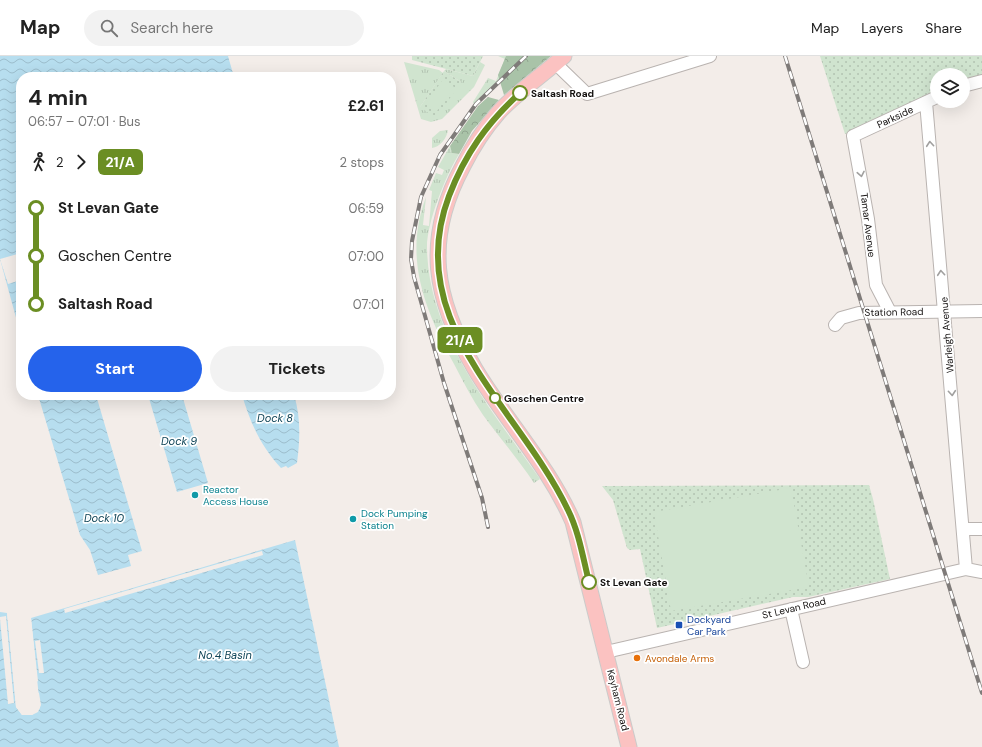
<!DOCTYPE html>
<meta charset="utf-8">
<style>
body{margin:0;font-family:"DM Sans",sans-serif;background:#f2f2f2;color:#222;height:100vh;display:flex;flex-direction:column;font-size:15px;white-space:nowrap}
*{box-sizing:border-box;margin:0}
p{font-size:13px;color:#767676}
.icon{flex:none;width:22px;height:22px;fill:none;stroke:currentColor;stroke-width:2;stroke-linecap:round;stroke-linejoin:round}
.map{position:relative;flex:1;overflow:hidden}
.side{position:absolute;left:16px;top:16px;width:380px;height:328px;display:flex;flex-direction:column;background:#fff;border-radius:16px;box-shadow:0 4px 16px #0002}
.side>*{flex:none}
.badge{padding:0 8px;border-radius:6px;font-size:14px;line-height:26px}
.buttons{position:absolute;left:930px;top:12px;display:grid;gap:8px}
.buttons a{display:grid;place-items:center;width:40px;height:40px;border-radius:50%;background:#fff;box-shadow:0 4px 16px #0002;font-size:20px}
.map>.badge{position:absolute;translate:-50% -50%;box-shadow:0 0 0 2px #fff}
.legs{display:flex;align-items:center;gap:6px;height:44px;padding:0 12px;font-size:13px}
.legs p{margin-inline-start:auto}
.head{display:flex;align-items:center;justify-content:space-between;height:68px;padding:0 12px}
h1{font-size:22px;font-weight:700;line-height:30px}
.button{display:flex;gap:8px;margin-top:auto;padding:8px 12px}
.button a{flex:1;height:46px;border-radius:24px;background:#2563eb;color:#fff;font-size:16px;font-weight:700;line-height:46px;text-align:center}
.button a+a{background:#f2f2f2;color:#222}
ul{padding:0 12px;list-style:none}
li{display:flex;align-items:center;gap:14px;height:48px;font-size:15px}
li i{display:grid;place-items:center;width:6px;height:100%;margin:0 5px;background:currentColor}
li i::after{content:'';width:10px;height:10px;margin:-5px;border:3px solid;border-radius:50%;background:#fff}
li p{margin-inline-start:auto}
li:first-child i{background:linear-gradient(#0000 50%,currentColor 0)}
li:last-child i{background:linear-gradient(currentColor 50%,#0000 0)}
header{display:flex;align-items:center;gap:24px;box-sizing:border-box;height:56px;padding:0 20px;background:#fff;border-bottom:1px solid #e0e0e0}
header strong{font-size:19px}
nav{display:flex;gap:22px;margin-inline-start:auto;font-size:14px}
.search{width:280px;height:36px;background:#f2f2f2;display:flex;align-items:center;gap:10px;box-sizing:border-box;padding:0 14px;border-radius:22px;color:#767676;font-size:15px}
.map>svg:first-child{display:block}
</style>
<header>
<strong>Map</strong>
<div class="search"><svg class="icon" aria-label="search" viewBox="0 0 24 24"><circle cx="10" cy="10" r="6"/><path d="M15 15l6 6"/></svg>Search here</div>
<nav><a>Map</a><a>Layers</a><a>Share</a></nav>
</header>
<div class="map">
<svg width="982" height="691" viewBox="0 0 982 691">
<defs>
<pattern id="grass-tufts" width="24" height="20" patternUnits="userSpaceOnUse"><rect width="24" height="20" fill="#d0e4cf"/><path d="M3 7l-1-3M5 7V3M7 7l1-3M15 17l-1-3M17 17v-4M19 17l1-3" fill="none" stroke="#b2c3b1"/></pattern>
<pattern id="forest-crowns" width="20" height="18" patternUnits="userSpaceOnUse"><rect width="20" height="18" fill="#a9c3a8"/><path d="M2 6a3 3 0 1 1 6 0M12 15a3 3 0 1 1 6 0" fill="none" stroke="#91a690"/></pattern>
<pattern id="park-dots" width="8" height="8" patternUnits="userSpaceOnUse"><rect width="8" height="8" fill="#d0e4cf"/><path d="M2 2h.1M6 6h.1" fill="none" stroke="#b2c3b1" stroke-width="1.8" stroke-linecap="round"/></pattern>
<pattern id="water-waves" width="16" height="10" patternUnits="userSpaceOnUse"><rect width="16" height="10" fill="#b7deef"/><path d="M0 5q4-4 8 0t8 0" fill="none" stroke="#9cbdcc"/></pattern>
</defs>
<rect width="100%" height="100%" fill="#f3ede9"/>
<path fill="url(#grass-tufts)" d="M498,0h26l-50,48 -1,-2 15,-24 8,3 9,-22z
M404,6l35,8 4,3 -23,34 41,-25 -17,-11 2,-2 27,7 7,-14 5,3 -11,22 -32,32 -11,3 -10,-3z
M448,74c-1,8 -8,17 -16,18v-10l8,-7z
M450,90l2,7 7,1c-13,21 -33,70 -32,95 2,88 65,161 113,230l-6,4c-16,-24 -34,-45 -51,-68 -11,-16 -20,-34 -29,-51 -29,-54 -51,-106 -28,-167l-3,28 6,1 3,-35 -3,-1 7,-17 6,2 2,-5 -6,-3z"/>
<path fill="url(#forest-crowns)" d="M506,0h45l-47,39 -6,-20z
M488,41l11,3 -27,31 -13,23 -7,-1 -2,-7 28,-40z"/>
<path fill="url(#park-dots)" d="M412,0h71l-10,20 -61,-16z
M820,0h162v21l-19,6v-8h-26v19l-92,40z
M444,15l17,11 -25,36 -16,-11z
M869,429l4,14 17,80 -82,18h-15l-136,31 -17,-79 -10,1 -3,-2 -14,-48 -11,-14z"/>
<path fill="#d0e4cf" d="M443,23l11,8 -17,24 -11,-7z
M791,432l18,99 -138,24 -17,-99z"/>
<path fill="url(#water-waves)" d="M0,0h228l6,21h-213v259l-21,-77z
M38,339h58l46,156 -14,4 3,11 -33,9 -8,-25 -10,-15z
M148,339h34l26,88 -31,9z
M242,339h52c7,22 6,45 3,68l-9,5 -2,-2 -5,2c-20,-21 -31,-46 -39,-73z
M295,484l44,207h-339v-135l7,1 9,94 6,8h10l8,-7 -9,-90z"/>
<path fill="#f3ede9" d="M21,197v27l-13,4 -8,-25z
M262,495l1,4 -198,58 -1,-4z
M7,557l2,1 9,93 5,6 6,1 7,-4 3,-5 -5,-23 2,-3 -7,-61h2l7,63 -2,1 1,10 2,1 2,12 -3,7 -6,3h-10l-6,-8z
M6,560l8,87 -6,1 -8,-85v-2z
M40,584l4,33h-5l-4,-32z"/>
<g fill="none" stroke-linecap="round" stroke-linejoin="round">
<defs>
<path id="minor" d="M556,8l31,30 123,-38
M963,30l19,-5
M926,46l40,467
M890,256l-14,-27 -8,-66 -15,-83 84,-39
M835,269l6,-7 18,-5 123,-2
M963,473h19
M791,553l12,53
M606,596l360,-83 16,3"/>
<path id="major" d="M564,0c-21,19 -47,36 -66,57 -14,16 -26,35 -35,53 -40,74 -29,133 12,203 31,52 74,97 98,153l56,225"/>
</defs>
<use href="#minor" stroke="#b9b3b0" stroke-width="14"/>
<use href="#major" stroke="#cbcbca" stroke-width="17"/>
<use href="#minor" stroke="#fff" stroke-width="12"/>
<use href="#major" stroke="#fbc2c1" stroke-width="15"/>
<defs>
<path id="rail" d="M785,0l197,637
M488,471l-6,-29 -38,-115 -30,-106 -3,-18 1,-18 9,-44 19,-42 36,-51 50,-48"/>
</defs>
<use href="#rail" stroke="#7f7b79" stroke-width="4"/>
<use href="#rail" stroke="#fff" stroke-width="2.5" stroke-dasharray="8" stroke-linecap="butt"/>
</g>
<defs><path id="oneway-chevron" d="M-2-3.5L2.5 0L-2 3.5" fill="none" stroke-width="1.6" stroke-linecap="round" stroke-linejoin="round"/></defs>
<g stroke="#a1a09f">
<use href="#oneway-chevron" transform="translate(930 88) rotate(-95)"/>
<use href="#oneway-chevron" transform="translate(861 118) rotate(79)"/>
<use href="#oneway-chevron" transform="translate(941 217) rotate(-95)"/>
<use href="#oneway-chevron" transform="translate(952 337) rotate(85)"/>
</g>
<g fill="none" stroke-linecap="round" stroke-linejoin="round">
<defs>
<path id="line-1" d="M520,37c-33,30 -55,61 -71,103 -48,127 70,211 119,314 11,22 15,48 21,72"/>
</defs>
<use href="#line-1" stroke="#fff" stroke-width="9"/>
<use href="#line-1" stroke="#6b8e23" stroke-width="6"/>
</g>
<g fill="#fff" stroke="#6b8e23" stroke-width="2">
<circle cx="520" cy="37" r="7"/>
<circle cx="495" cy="342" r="5"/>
<circle cx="589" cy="526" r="7"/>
</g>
<g fill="#0f9aa8" stroke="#fff" stroke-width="1.5">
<circle cx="195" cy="439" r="4"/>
<circle cx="353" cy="463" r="4"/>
</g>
<rect fill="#1a4fb4" stroke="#fff" stroke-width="1.5" x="675" y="565" width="8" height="8" rx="2"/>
<circle fill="#e8710a" stroke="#fff" stroke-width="1.5" cx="637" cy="602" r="4"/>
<g text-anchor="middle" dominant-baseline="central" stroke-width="3.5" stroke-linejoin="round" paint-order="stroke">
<g font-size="10" font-weight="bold" fill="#141110" stroke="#fff" text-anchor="start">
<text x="531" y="37">Saltash Road</text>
<text x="504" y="342">Goschen Centre</text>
<text x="600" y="526">St Levan Gate</text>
</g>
<g font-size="10" fill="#141110" stroke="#fff">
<text transform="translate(895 61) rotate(-25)">Parkside</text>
<text transform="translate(868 169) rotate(83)">Tamar Avenue</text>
<text transform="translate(894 256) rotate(-1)">Station Road</text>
<text transform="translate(947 279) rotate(-95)">Warleigh Avenue</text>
<text transform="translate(794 552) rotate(-13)">St Levan Road</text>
<text transform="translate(618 644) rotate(76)">Keyham Road</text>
</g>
<g font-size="10" fill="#0d838f" stroke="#fff" text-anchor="start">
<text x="203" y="433">Reactor<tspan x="203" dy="12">Access House</tspan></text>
<text x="361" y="457">Dock Pumping<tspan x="361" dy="12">Station</tspan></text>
</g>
<g font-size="10" fill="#164399" stroke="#fff" text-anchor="start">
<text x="687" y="563">Dockyard<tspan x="687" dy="12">Car Park</tspan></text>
</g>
<g font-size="10" fill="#c56008" stroke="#fff" text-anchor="start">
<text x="645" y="602">Avondale Arms</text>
</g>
<g font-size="11" font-style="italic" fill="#0f4457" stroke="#fff">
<text x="275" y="362">Dock 8</text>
<text x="179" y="385">Dock 9</text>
<text x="104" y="462">Dock 10</text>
<text x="225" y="599">No.4 Basin</text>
</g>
</g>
</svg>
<div class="buttons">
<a><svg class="icon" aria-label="layers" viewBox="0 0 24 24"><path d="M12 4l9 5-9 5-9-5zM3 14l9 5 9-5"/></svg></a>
</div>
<b class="badge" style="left:460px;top:284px;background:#6b8e23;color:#fff">21/A</b>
<section class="side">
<div class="head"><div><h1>4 min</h1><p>06:57 – 07:01 · Bus</p></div><b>£2.61</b></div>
<div class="legs"><svg class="icon" aria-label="walk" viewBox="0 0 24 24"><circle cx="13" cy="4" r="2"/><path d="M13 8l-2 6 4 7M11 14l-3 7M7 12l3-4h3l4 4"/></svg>2<svg class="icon" aria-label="forward" viewBox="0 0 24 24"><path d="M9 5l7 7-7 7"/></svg><b class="badge" style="background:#6b8e23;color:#fff">21/A</b><p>2 stops</p></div>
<ul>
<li><i style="color:#6b8e23"></i><b>St Levan Gate</b><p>06:59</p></li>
<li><i style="color:#6b8e23"></i><span>Goschen Centre</span><p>07:00</p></li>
<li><i style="color:#6b8e23"></i><b>Saltash Road</b><p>07:01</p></li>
</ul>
<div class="button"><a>Start</a><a>Tickets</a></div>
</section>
</div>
